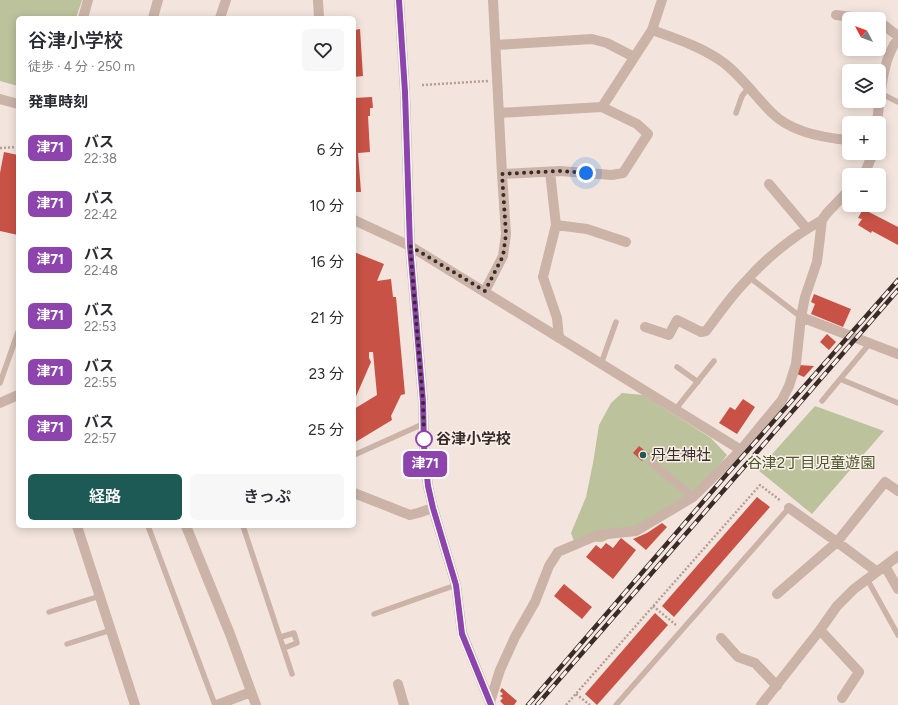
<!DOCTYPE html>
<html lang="ja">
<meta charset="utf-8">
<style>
body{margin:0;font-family:Figtree,"Noto Sans JP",sans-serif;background:#f7f7f7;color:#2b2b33;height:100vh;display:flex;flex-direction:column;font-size:15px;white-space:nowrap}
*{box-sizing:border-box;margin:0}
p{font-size:13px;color:#7c7c81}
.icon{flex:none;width:22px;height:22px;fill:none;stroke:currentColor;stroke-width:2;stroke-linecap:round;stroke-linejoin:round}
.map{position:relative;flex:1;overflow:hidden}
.drawer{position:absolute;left:16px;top:16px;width:340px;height:512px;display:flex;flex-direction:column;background:#fff;border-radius:6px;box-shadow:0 2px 10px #0003}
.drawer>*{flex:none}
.badge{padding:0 8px;border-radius:6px;font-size:14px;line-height:26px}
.needle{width:26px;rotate:311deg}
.fabs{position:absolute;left:842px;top:12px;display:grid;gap:8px}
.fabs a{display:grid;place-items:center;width:44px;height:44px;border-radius:6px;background:#fff;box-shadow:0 2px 10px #0003;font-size:20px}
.you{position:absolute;width:20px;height:20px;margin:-10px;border:3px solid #fff;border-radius:50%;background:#1a73e8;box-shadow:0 0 0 6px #1a73e833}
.map>.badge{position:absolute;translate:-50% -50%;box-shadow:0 0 0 2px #fff}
h2{padding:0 12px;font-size:15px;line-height:36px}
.round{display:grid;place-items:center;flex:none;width:42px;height:42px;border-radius:6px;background:#f7f7f7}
.headline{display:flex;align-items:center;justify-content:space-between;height:68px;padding:0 12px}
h1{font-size:19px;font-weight:600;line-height:30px}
.button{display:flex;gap:8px;margin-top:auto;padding:8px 12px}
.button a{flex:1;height:46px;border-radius:6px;background:#1d5a56;color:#fff;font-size:16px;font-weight:600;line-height:46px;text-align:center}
.button a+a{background:#f7f7f7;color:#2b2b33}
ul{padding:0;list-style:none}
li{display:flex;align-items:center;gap:12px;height:56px;padding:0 12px}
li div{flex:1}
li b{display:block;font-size:15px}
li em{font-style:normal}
li .badge{min-width:44px;font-weight:700;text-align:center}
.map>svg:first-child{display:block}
</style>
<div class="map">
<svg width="898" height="705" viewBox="0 0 898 705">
<rect width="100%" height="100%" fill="#f3e5dd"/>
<path fill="#bbc29c" d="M0,0h82l-6,18h-58v68l-18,-5z
M622,393l21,2 68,43 16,17 -7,9 -46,50 -36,11 -36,17 -28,-1 -3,-8 15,-36 7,-34 6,-38 12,-22z
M815,406l69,25 -72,83 -54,-44z"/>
<path fill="#c85245" d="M360,29l3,47 -9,1v-47z
M372,97l1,11h-3v8h-2l2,36 -12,1 3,39h-7v-94z
M4,152l14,3v80l-18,-4v-58z
M863,209l35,18v18l-26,-14 -1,2 -13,-8 4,-6 -4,-1z
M354,252l30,12 -7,17 14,-2 2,18h3l9,97 -4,1 -10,21 1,4 -38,23v-34l23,-14 -4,-43h-4v6l2,4 -17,39z
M814,294l37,15 -8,18 -32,-13 4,-10 -4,-2z
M827,334l9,8 -7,8 -9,-8z
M799,365l15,1 -10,11 -7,-3z
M743,399l12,8 -18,27 -18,-11 11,-16 5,3z
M639,446l10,8 -7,7 -9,-8z
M757,497l13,10 -96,110 -12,-11z
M662,523l5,4 -21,23 -13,-11 14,-6z
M621,538l15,12 -23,29 -27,-22 10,-12 5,4 5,-6 7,5z
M564,584l28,23 -10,12 -28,-23z
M655,613l13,12 -71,80 -12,-11z
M502,688l15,13 -3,4h-10l-4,-4 3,-3 -3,-2 3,-2 -3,-3z"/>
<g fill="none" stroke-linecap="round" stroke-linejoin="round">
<path stroke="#b79d92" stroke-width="2.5" stroke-dasharray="2 2" stroke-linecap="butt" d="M422,85l66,-4
M0,148l18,-1
M653,606l23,19
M576,694l14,11
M566,705l194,-220 21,16"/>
<path stroke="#cbb3a8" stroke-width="5.5" d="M880,93l18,9
M736,113l6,-17 7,-9
M749,277l52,40
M601,364l15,-42
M677,367l21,15
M840,379l58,24
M0,383l18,-51
M822,401l48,-58
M675,410l39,-49
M354,455l69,-31
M148,526l67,179
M243,526l49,148
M867,579l31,56
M49,612l51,-16
M374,614l82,-29
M281,637l13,-4 3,10 -13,5
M67,644l44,-14
M616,705l173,-197"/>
<path stroke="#cbb3a8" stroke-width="8" d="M652,463l41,34"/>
<path stroke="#cbb3a8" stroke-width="10" d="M318,0l1,18
M836,15l32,4
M83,18l5,-18
M153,18l5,-18
M220,18l6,-18
M879,23l6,3 13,10
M652,30c25,9 50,17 72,33 18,14 32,34 48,50 19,19 52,25 77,27
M496,45l96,-6 15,4 27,14
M602,107l50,-77 10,-30
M499,113l103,-6 35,17 11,10 -25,39 -11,2 -52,-4 -58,3
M877,123c3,-24 5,-65 21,-84
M550,172l6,53 -13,52 14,41 2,20
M864,175l9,-22
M769,184l38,45
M556,225l31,4 39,13
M485,291l18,-35 3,-22 -4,-60 -9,-174
M801,317l97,37
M645,327l24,8 8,-15 24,12 5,-1c13,-17 25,-35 40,-50 21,-24 48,-45 76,-61
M0,403l18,-8
M789,508l48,34 39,29
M77,526l58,179
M186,526l44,108 26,71
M885,566l13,23
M777,594l60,-52 48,-60 13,9
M820,630l39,42 -17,26
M721,638l17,19 17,6 22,23
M398,684l6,21
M490,702l10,-32 15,-33 20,-35 14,-36 9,-14 40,-17 38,-4 57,-34 48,-47 41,-50 7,-14 7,-22 5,-47 4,-20 12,-35 5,-42 5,-7 22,-23
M217,705l34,-13
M761,705l59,-75 17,-24 17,-17 44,-33"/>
<path stroke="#cbb3a8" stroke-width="10" d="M399,0l6,92 5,154 13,156 1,44 4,40 5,22 23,77 6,48 29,72
M0,99l18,5
M354,220l56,26 331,204
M354,493l56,22 8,-2 15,-5"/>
<defs>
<path id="rail" d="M528,705l199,-231 171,-194
M537,705l361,-415"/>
</defs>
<use href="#rail" stroke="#382b28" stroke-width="4.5"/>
<use href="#rail" stroke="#faf0e9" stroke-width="3" stroke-dasharray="9" stroke-linecap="butt"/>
</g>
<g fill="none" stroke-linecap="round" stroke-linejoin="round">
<defs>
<path id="line" d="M399,0l6,92 5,154 13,156 1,44 4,40 5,22 23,77 6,49 29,71"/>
</defs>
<use href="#line" stroke="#fff" stroke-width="9"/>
<use href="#line" stroke="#8e44ad" stroke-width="6"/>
<path stroke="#382b28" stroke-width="4" stroke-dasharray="0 7.2" d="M424,439l-1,-37 -13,-156 75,45 18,-35 3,-22 -4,-60 58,-3 26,2"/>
</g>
<circle fill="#fff" stroke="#8e44ad" stroke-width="2" cx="424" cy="439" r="8"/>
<circle fill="#1d5a56" stroke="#faf0e9" stroke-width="1.5" cx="643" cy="455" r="4"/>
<g text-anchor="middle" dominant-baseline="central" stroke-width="3" stroke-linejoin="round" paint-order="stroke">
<g font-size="15" font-weight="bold" fill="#382b28" stroke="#faf0e9" text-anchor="start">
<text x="436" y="439">谷津小学校</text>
</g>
<g font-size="15" fill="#382b28" stroke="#faf0e9" text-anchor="start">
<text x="651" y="455">丹生神社</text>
</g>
<g font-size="15" fill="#4d572c" stroke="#faf0e9">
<text x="811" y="463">谷津2丁目児童遊園</text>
</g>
</g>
</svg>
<div class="fabs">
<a><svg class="needle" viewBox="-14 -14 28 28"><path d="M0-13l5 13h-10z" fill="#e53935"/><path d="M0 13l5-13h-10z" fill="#7c7c81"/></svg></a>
<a><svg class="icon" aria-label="layers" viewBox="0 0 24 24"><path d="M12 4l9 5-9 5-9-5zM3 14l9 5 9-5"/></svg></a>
<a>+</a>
<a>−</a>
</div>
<div class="you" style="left:586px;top:173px"></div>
<b class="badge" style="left:425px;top:464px;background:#8e44ad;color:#fff">津71</b>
<section class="drawer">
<div class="headline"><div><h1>谷津小学校</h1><p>徒歩 · 4 分 · 250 m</p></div><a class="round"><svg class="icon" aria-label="heart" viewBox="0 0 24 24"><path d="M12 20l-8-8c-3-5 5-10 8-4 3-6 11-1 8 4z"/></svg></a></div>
<h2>発車時刻</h2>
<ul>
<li><span class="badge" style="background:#8e44ad;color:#fff">津71</span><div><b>バス</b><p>22:38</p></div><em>6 分</em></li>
<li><span class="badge" style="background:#8e44ad;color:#fff">津71</span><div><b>バス</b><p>22:42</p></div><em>10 分</em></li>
<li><span class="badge" style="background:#8e44ad;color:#fff">津71</span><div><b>バス</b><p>22:48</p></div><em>16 分</em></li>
<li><span class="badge" style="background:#8e44ad;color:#fff">津71</span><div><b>バス</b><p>22:53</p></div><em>21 分</em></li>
<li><span class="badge" style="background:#8e44ad;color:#fff">津71</span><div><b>バス</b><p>22:55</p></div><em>23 分</em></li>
<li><span class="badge" style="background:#8e44ad;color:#fff">津71</span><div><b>バス</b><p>22:57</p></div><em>25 分</em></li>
</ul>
<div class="button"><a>経路</a><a>きっぷ</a></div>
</section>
</div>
